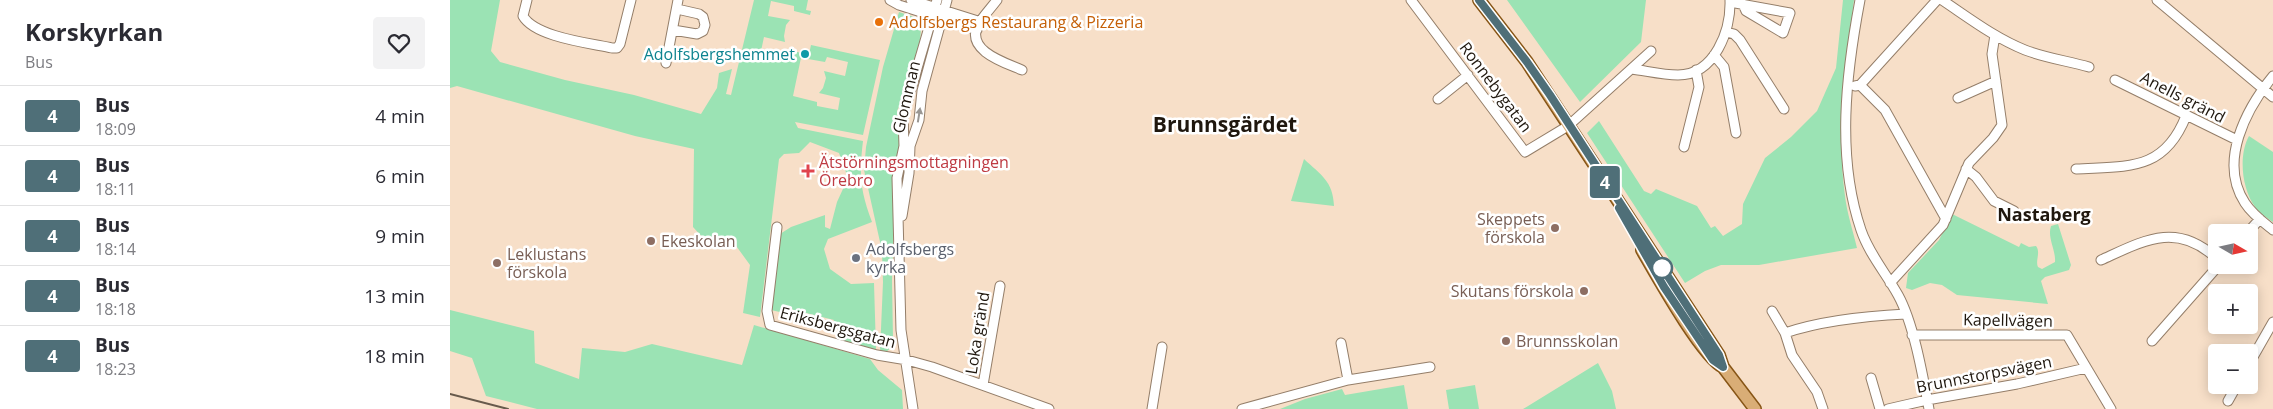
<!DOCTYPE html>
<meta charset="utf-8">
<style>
body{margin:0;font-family:"Open Sans",sans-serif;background:#f2f2f3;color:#2b2b33;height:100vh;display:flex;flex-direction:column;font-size:19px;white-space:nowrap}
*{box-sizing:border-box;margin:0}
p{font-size:16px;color:#7c7c81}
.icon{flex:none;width:28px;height:28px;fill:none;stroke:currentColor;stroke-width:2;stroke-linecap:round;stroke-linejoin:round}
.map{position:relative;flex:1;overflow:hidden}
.drawer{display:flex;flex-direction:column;background:#fff;width:450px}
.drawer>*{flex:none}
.badge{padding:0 10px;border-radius:4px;font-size:18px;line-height:32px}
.needle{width:32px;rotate:99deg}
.tools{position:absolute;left:1758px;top:224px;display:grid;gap:10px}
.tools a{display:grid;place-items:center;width:50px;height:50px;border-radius:5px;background:#fff;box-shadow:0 2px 12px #0003;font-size:25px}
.map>.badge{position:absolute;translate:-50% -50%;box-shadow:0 0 0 2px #fff}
.round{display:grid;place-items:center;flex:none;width:52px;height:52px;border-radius:5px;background:#f2f2f3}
.overview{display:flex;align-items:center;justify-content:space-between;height:85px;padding:0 25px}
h1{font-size:24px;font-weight:700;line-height:38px}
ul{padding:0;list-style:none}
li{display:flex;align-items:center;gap:15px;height:60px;padding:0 25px;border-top:1px solid #e1e1e2}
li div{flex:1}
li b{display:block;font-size:19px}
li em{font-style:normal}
li .badge{min-width:55px;font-weight:700;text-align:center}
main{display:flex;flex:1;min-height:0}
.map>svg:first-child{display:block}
</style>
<main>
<section class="drawer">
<div class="overview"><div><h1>Korskyrkan</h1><p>Bus</p></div><a class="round"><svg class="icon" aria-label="heart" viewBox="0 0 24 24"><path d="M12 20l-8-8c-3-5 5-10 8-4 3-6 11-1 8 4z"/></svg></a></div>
<ul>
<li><span class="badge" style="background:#4f6f78;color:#fff">4</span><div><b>Bus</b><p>18:09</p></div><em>4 min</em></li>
<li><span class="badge" style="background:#4f6f78;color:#fff">4</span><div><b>Bus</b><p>18:11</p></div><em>6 min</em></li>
<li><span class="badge" style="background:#4f6f78;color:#fff">4</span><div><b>Bus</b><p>18:14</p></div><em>9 min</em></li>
<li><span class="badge" style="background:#4f6f78;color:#fff">4</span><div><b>Bus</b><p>18:18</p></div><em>13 min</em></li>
<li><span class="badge" style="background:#4f6f78;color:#fff">4</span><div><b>Bus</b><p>18:23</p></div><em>18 min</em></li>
</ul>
</section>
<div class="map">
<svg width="1823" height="409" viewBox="0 0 1823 409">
<rect width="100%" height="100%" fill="#f7dfc8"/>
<path fill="#9be3b4" d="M0,0h50l-9,51 9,11 65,18 69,15 67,19 16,-26 2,-15 13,-4 -6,25 5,1 23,-95h54l-2,10 5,1 -1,4 -16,-4v-5l-23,-5 -3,15 22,4 -4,5 -2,11 1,6 -21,-5 -3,14 20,4 2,-6 19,4 -9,43 24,6v4l21,4 2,-12 -21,-5 4,-5 3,-10 -2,-7 21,5 3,-14 -21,-5 -2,5 -17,-3 3,-14 69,15 -17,75 -68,-13 3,6 65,13c-4,34 -3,49 9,81l-44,17 -4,10 6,20 21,15 23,-1 2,67 -33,-9 2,-10 -13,-4 2,-7 -48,-12 -2,5 -13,-3 9,-76 11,-7 34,-12v12l5,2 7,-27 11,-24 -9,-25 -29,-11 -11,11 -15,1 -5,5 -19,158 -17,-4 7,-48 -16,-22 -30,-4 -11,-12 1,-78 -59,-13 -178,-50 -7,2z
M1057,0h139l-5,42 -61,60z
M1393,0h11c-8,64 -18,131 -9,196 2,17 8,35 12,52l-98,17h-38l-16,6 -20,12 -98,-150 12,-12 45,70 7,3 5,-5 41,17 14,22 4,-2 8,10 19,-12 1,-20 22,-46 26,-21 26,-26 19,-43z
M449,12l18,6 4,9 -1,16 -13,46 -10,22 5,29 -7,34 -3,107 1,58 -1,8 -6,5h-6l3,-70 -1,-31 -18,-81 2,-23 17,-80z
M1799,136l24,16v70c-6,-4 -14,-9 -18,-15 -13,-18 -17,-51 -6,-71z
M854,159c17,16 29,22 30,47l-43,-5z
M1502,214l67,33 2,-4 8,4 7,-1c5,6 -1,15 2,21l4,2 13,-7c1,-12 -8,-24 -4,-36l7,-2 13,41 -2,5 -24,7 -4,4 7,23 -91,-9 -15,-10 -12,-2 -18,7 -6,-2 2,-15 31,-33z
M0,310l84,21 1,32 44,16 3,-31 43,4 27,-8 90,21 12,-40 116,34 8,11 24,20 1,19h-366l-51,-13 -14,-38 -22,-7z
M1148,363l14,28 4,18h-93z
M954,385l4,24h-128l25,-10 37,-10 3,6z
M1025,385l4,24h-30l-3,-19z"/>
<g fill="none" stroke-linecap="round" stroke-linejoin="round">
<defs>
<path id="minor" d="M77,0l-4,16c12,21 66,27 89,32h5l3,-4 11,-44
M440,0l9,5 78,25
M461,0l70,22
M547,0c-6,8 -14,16 -19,25 -13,26 28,38 44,45
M961,0l114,152 43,-26 83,-75
M1410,0c-14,74 -24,157 1,230 8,24 25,43 37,65 16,29 25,82 31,114
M1492,0c27,18 53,38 83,50 21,8 43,11 64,17
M1707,0l116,97
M1280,2l60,11 -7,20 -37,-22 -3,-7
M223,30l24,4 6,-3 2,-6 -2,-8 -4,-3 -22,-5
M1276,32l8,2 6,6 44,69
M1264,55l10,12 12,66
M216,63l12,-63
M1182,69c15,2 31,6 46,6 37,0 53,-45 52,-75
M1823,76c-27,33 -55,86 -28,127 7,11 18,19 28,27
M1665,80l122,60
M1410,85l25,25 61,109
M1405,86l5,-1 77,-85
M1508,98l38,-17
M988,99l30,-24
M1234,147l15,-60 -3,-17
M1516,169l10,8 18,24 20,10
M1626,169c51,-3 88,3 110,-53
M452,216l7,-43 1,-27 9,-26 3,-29 25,-91
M327,227l-10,84 3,14 107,30 30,5 25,7 117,42
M1798,232l12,-13
M1651,260c42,-19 75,-39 115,-2
M1440,283l53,-58 26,-62 24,-25 9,-13 -10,-71 3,-19
M1322,311l13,22 7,22 25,37 6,17
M1335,333c38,-13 81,-17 121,-19
M1462,335h155l44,74
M1702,341l67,-76
M891,343l7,37
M1799,364l24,-42
M1421,378l9,31
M533,385l17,-99
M1778,401l9,-16
M463,409l-12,-79 -4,-152 7,-32 -1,-30 34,-116
M702,409l10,-62
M792,409l106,-29 82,-13
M1438,409l39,-9 90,-16 69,-16"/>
<path id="major" d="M1029,0l48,62 192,293 4,12 32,42
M1192,250c14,24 60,107 81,117"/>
</defs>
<use href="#minor" stroke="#947e69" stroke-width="11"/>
<use href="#major" stroke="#875516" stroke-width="14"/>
<use href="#minor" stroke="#fff" stroke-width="9"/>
<use href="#major" stroke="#d9ad76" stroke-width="11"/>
<path stroke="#675a4c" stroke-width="2" d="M0,394l58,15"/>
</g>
<defs><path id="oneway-solid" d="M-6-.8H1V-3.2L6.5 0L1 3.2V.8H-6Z" transform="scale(1.25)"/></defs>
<use fill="#9a9793" href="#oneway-solid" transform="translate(469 115) rotate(-81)"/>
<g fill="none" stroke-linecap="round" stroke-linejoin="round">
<defs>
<path id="line" d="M1029,0l48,62 23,33 169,260 4,12 -10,-7 -49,-73 -45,-79"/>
</defs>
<use href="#line" stroke="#fff" stroke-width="11"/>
<use href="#line" stroke="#4f6f78" stroke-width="8"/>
</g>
<circle fill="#e8710a" stroke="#fff" stroke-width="2" cx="429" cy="22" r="5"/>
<circle fill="#0f9aa8" stroke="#fff" stroke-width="2" cx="355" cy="54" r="5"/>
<path fill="#e0444e" stroke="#fff" stroke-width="2" d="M355.5 163.5h5v5h5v5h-5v5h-5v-5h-5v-5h5z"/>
<g fill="#8d6e63" stroke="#fff" stroke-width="2">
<circle cx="1105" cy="228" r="5"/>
<circle cx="201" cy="241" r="5"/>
<circle cx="47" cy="263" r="5"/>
<circle cx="1134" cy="291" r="5"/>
<circle cx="1056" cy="341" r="5"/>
</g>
<circle fill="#6b7280" stroke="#fff" stroke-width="2" cx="406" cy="258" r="5"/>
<circle fill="#fff" stroke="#4f6f78" stroke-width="2.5" cx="1212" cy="268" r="10"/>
<g text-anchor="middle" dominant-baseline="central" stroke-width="5" stroke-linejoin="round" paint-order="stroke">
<g font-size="16" fill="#c56008" stroke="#fff" text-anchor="start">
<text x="439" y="22">Adolfsbergs Restaurang &amp; Pizzeria</text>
</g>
<g font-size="16" fill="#0d838f" stroke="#fff" text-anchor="end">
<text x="345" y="54">Adolfsbergshemmet</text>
</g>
<g font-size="16" fill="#1f170e" stroke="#fff">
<text transform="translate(1046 87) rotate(53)">Ronnebygatan</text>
<text transform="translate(456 97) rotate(-77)">Glomman</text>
<text transform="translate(1733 97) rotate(27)">Anells gränd</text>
<text transform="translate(1558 320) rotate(1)">Kapellvägen</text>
<text transform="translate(388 327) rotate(15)">Eriksbergsgatan</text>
<text transform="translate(527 333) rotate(-81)">Loka gränd</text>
<text transform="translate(1534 374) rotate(-11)">Brunnstorpsvägen</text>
</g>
<g font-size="16" fill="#be3a42" stroke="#fff" text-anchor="start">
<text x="369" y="162">Ätstörningsmottagningen<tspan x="369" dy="18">Örebro</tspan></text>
</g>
<g font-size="16" fill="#785e54" stroke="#fff" text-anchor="start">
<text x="1095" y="219" text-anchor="end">Skeppets<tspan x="1095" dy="18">förskola</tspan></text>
<text x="211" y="241">Ekeskolan</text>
<text x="57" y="254">Leklustans<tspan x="57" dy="18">förskola</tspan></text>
<text x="1124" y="291" text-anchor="end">Skutans förskola</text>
<text x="1066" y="341">Brunnsskolan</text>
</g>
<g font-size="16" fill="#5b616d" stroke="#fff" text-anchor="start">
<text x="416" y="249">Adolfsbergs<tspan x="416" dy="18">kyrka</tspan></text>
</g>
<g font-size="18" font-weight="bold" fill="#1f170e" stroke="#fff">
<text x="1594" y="214">Nastaberg</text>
</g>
<g font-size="21" font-weight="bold" fill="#1f170e" stroke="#fff">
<text x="775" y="124">Brunnsgärdet</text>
</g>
</g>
</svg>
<div class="tools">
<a><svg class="needle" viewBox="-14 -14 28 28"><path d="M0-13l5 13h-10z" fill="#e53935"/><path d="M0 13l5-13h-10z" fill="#7c7c81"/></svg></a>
<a>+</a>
<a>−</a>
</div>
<b class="badge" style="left:1155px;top:182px;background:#4f6f78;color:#fff">4</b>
</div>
</main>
